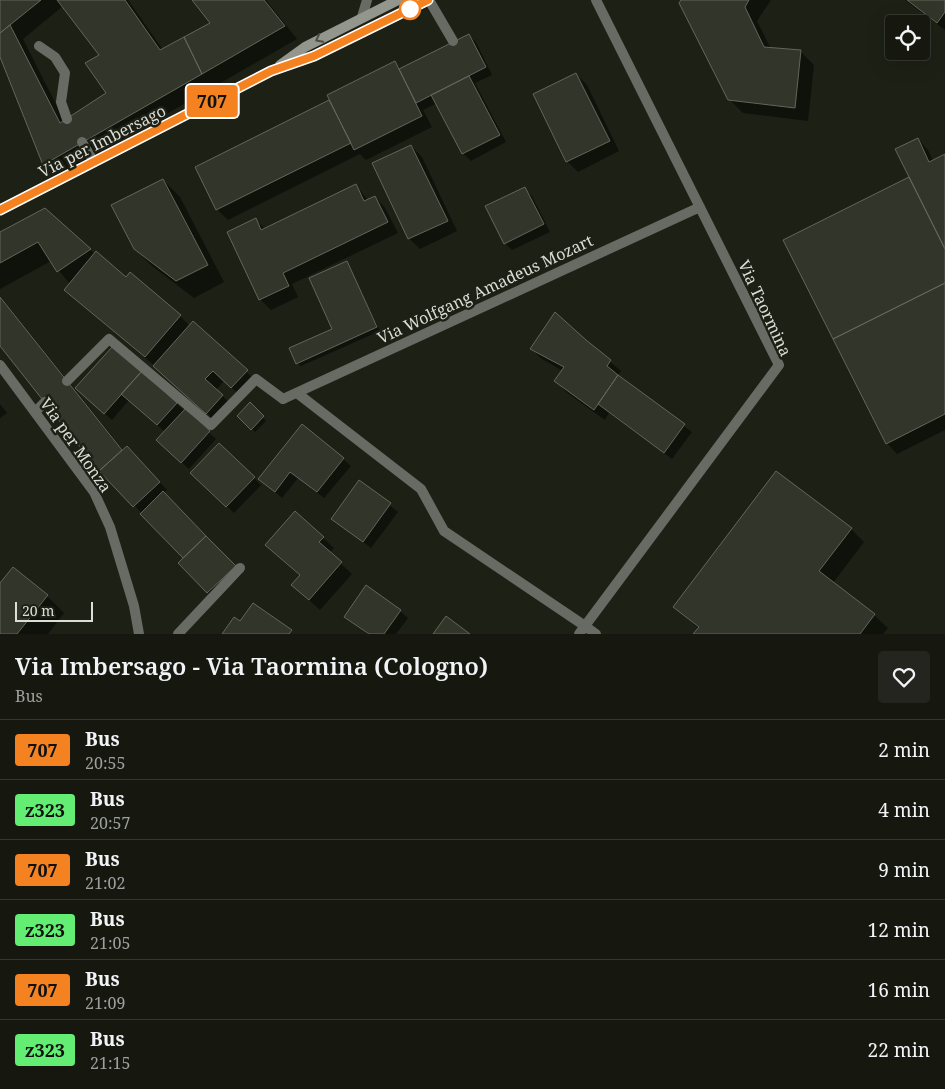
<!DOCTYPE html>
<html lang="it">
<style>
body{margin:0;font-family:"Noto Serif",serif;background:#23251e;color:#f1f3f6;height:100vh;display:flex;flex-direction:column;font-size:19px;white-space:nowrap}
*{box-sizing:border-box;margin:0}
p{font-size:16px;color:#9ea09f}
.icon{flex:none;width:28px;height:28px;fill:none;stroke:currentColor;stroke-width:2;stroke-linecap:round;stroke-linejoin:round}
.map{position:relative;height:634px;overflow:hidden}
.side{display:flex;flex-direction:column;background:#161810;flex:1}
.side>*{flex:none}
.badge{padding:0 10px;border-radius:4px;font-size:18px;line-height:32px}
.fabs{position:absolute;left:885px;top:15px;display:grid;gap:10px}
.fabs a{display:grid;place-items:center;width:45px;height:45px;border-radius:5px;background:#161810;box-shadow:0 5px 20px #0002,0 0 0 1px #353730;font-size:25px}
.scale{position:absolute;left:15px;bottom:12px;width:78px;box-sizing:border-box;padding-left:5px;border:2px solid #dbddd6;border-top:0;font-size:14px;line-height:18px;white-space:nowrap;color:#dbddd6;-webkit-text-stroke:4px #1d2015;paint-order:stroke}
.map>.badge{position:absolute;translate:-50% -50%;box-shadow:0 0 0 2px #fff}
.round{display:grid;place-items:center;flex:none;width:52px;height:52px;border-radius:5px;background:#23251e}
.headline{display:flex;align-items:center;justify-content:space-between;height:85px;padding:0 15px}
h1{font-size:24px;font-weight:600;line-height:38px}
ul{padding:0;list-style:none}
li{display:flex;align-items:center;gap:15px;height:60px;padding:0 15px;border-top:1px solid #353730}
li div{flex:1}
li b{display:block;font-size:19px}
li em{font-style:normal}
li .badge{min-width:55px;font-weight:700;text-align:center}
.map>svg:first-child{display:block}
</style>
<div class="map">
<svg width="945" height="634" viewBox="0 0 945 634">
<rect width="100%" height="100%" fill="#1d2015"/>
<path fill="#0007" fill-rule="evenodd" d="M0,0h128l35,50 49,-26 -19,-24h73l31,39 -240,138 -13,-13 -44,-110zM63,6l38,49 7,38 -43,29 -42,-83z
M683,0h88l-14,21 14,28 29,2 14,14 -6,56 -65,-8 -14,-14z
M905,0h40v30z
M468,35l8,7 16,33 -17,8 31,59 -35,19 -8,-8 -26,-50 -14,7 9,17 -66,33 -6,-6 -132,66 -11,-11 -21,-42 135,-66 64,-38 6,6z
M576,74l11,11 32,66 -41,21 -11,-11z
M918,139l10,11 5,11 12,-6v275l-48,24 -10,-11 23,-265z
M411,146l11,11 35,74 -37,18 -11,-11z
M163,180l17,17 44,85 -30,16 -42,-32 -17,-17z
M356,186l12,14 7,-3 10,11 13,25 -106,51 6,13 -27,13 -11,-11 -4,-79 9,9z
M525,189l7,7 18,36 -38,18 -7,-7z
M0,234l90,16 36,29 54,37 10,10 3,-3 64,59 -14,16 -19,-17 -8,9 17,16 -15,17 -63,-57 -79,-66 -6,-16 -19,-23 -51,28z
M346,262l34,69 -79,35 -4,-3 37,-34z
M0,296l123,154 11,5 33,35 -4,3 79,81 -27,25 -35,-36 5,-5 -85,-88 -100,-125z
M585,341l36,30 -4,5 75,56 -20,27 -63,-46 -4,7 -39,-28 -10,-11 7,-10 -21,-12 -11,-10z
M113,347l103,92 -27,30 -24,-22v-15l-36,-32 -17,20 -28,-25z
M0,404l7,9 -7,5z
M250,404l16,17 -11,11 -17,-16z
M219,444l42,41 -27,28 -42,-40z
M343,459l8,7 -27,32 -26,-20 -16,20 -22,-19z
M360,482l38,30 -27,36 -38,-29z
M295,513l39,35 -5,5 23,21 -32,36 -27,-25 8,-9 -24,-21z
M851,529l13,13 -31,41 41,32 14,13 -5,6h-188l4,-5 -24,-22z
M0,585l47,11 17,17 -16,21h-48z
M400,611l8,7 -12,16h-29l-22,-18z"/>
<path fill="#32352a" stroke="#63675a" d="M0,0h41l-41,33z
M57,0h68l35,50 24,-13 18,37 -159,91 -43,-108v-24l10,-8 50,98 46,-30 -21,-30 14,-8z
M192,0h72l21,26 -83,48 -18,-37 26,-14z
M681,0h68l-4,7 19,40 37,3 -6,58 -67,-8 -49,-97z
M907,0h38v12l-8,11z
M469,34l17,33 -70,36 -17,-34z
M395,61l27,55 -68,34 -27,-55z
M576,73l34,68 -44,21 -33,-68z
M469,76l31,59 -38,19 -31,-59z
M329,100l22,43 -135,67 -21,-43z
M918,138l11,24 16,-8v95l-50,-100z
M411,145l37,76 -40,18 -36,-76z
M909,177l36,72v34l-112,56 -50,-99z
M163,179l45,86 -32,16 -42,-32 -23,-44z
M356,184l8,17 11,-5 13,26 -105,51 6,13 -30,14 -32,-68 29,-14 5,12z
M525,187l19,37 -40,20 -19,-38z
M45,208l46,41 -34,23 -19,-30 -38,21v-31z
M96,251l30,26 4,-5 51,43 -36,42 -81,-67z
M347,261l30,66 -81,37 -7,-16 43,-19 -23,-51z
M945,283v131l-59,30 -53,-105z
M0,297l122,153 -23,21 -99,-125z
M555,312l31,28 25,20 -4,6 11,9 -24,35 -40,-29 10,-14 -34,-18z
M193,321l55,49 -17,18 -18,-17 -8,8 18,16 -17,19 -53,-48z
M113,346l29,25 -38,43 -29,-26z
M142,371l35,32 -20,22 -36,-31z
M618,375l67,49 -21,29 -66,-49z
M250,402l14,14 -13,14 -14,-14z
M186,408l24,23 -29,32 -25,-23z
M302,424l42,34 -27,34 -27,-20 -15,20 -17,-13z
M219,443l36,34 -29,30 -36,-34z
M127,446l33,36 -27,25 -34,-36z
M776,471l76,57 -33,43 56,43 -15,20h-167l6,-7 -26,-20z
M359,480l32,23 -28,39 -32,-23z
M163,491l43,45 -23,22 -43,-44z
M295,511l29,26 -5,5 23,20 -33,38 -18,-15 9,-10 -35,-30z
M206,536l30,30 -29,27 -29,-30z
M13,567l35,28 -31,39h-17v-51z
M366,585l35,25 -17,24h-15l-25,-17z
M253,603l39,27 -3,4h-67l12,-17 6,4z
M446,616l24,18h-37z"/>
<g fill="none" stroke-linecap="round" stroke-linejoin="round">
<path stroke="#686a64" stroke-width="10" d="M429,0l24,41
M362,17l5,-17
M39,46l16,11 10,16 -4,29 6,17
M82,142l12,20
M67,381l42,-42 102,86 45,-46 27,20
M297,393l124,96 23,42 141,95
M35,412l10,-10
M178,634l62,-66"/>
<path stroke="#686a64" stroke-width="10" d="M0,365l94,127 16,35 24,79 5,28
M283,399l417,-192
M585,626l11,8
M579,634l200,-269 -183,-365"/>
<path stroke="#93968d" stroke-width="10" d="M280,65l25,-18 93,-47
M0,210l271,-139 43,-15 114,-56"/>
</g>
<defs><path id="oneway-chevron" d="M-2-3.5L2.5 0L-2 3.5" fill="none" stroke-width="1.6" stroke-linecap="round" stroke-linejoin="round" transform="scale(1.25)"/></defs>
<use stroke="#4c4f45" href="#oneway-chevron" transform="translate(319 39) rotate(153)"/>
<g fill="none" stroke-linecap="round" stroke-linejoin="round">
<defs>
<path id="line" d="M0,210l271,-139 43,-15 114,-56"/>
</defs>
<use href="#line" stroke="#fff" stroke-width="11"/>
<use href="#line" stroke="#f58220" stroke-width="8"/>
</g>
<circle fill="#fff" stroke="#f58220" stroke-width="2.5" cx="410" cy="9" r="10"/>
<g text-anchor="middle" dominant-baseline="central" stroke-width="5" stroke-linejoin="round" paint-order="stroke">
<g font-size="16" fill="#dbddd6" stroke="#1d2015">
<text transform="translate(102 141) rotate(-27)">Via per Imbersago</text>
<text transform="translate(485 289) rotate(-25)">Via Wolfgang Amadeus Mozart</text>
<text transform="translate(765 308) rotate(65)">Via Taormina</text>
<text transform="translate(76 445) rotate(55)">Via per Monza</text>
</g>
</g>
</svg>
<div class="fabs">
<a><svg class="icon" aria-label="locate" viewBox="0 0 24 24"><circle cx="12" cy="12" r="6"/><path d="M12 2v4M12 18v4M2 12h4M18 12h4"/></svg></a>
</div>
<div class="scale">20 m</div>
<b class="badge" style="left:212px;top:101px;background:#f58220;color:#111">707</b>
</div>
<section class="side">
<div class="headline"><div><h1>Via Imbersago - Via Taormina (Cologno)</h1><p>Bus</p></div><a class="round"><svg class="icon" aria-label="heart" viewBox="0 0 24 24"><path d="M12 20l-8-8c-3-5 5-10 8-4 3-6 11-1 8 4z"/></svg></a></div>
<ul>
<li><span class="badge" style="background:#f58220;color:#111">707</span><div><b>Bus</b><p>20:55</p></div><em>2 min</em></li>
<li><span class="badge" style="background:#63ee73;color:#111">z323</span><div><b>Bus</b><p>20:57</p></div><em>4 min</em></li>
<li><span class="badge" style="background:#f58220;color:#111">707</span><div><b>Bus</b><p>21:02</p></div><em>9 min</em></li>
<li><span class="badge" style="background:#63ee73;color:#111">z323</span><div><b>Bus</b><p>21:05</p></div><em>12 min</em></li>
<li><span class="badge" style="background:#f58220;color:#111">707</span><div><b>Bus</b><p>21:09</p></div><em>16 min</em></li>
<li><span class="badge" style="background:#63ee73;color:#111">z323</span><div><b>Bus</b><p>21:15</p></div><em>22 min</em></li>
</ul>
</section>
